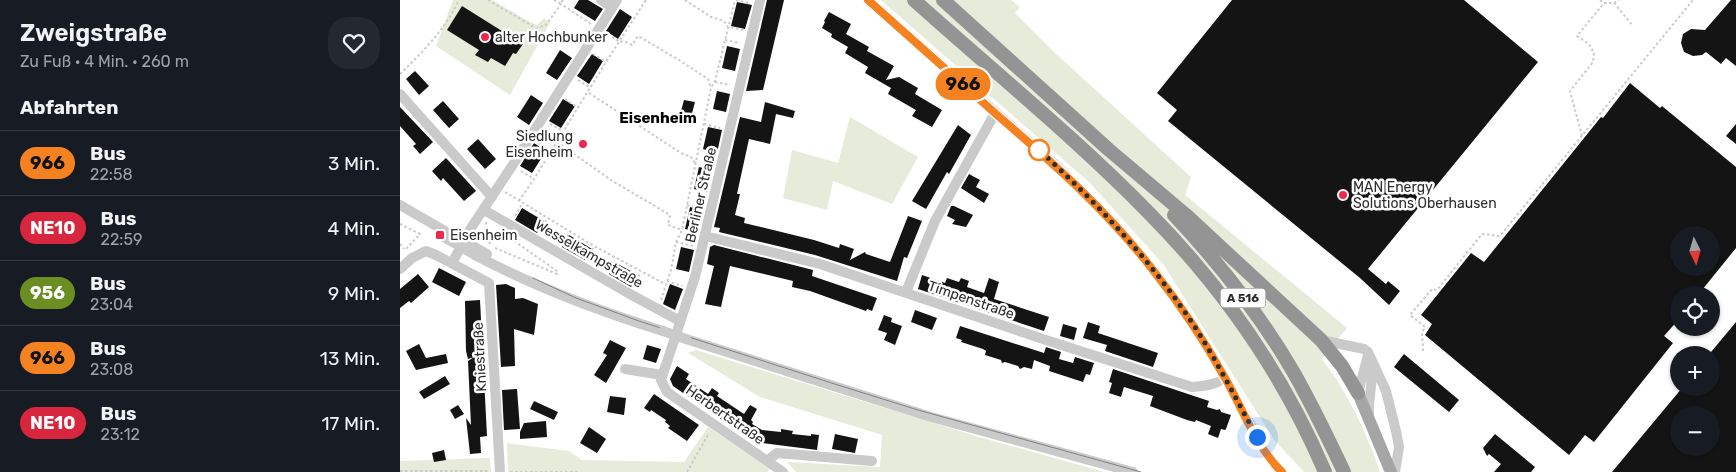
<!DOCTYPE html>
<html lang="de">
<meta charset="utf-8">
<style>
body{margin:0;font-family:Rubik,sans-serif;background:#242831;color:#f1f3f6;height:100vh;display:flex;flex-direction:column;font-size:19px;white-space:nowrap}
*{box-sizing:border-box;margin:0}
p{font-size:16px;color:#9ea1a6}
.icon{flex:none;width:28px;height:28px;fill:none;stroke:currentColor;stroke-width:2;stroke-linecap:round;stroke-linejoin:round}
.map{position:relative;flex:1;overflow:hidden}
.panel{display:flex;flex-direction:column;background:#171b24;width:400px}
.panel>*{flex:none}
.badge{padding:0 10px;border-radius:16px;font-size:18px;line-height:32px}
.needle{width:32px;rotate:175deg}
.buttons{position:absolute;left:1270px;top:226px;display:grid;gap:10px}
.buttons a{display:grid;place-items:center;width:50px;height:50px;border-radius:50%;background:#171b24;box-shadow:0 1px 4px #0004;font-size:25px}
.you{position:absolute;width:25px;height:25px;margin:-12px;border:4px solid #fff;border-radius:50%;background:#1a73e8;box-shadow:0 0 0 8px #1a73e833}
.map>.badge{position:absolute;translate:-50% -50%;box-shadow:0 0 0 2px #fff}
h2{padding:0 20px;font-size:19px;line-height:45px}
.round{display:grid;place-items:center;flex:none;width:52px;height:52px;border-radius:20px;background:#242831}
.head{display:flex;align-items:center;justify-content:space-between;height:85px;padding:0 20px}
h1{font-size:24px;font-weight:600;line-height:38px}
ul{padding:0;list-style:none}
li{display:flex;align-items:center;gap:15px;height:65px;padding:0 20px;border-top:1px solid #363941}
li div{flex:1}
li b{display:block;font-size:19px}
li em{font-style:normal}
li .badge{min-width:55px;font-weight:700;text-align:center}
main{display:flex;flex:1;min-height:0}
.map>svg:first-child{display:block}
</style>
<main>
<section class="panel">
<div class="head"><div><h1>Zweigstraße</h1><p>Zu Fuß · 4 Min. · 260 m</p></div><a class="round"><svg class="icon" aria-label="heart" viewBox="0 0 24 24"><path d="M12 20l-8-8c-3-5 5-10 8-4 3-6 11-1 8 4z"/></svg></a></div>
<h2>Abfahrten</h2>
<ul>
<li><span class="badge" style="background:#f58220;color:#111">966</span><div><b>Bus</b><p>22:58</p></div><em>3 Min.</em></li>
<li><span class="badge" style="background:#d7263d;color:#fff">NE10</span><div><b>Bus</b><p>22:59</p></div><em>4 Min.</em></li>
<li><span class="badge" style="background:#6b8e23;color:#fff">956</span><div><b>Bus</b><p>23:04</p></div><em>9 Min.</em></li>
<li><span class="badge" style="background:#f58220;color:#111">966</span><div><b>Bus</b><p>23:08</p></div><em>13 Min.</em></li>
<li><span class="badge" style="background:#d7263d;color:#fff">NE10</span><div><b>Bus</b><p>23:12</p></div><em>17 Min.</em></li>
</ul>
</section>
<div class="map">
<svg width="1336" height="472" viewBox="0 0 1336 472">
<rect width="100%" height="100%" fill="#fff"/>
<path fill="#e6ebda" d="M53,0h39l36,21 9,4 7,-7 6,5 -40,72 -74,-49z
M481,0h130l9,7 -5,6 39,39 137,125 -6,18 162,133 -25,31c26,34 44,72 58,113h-76l-29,-31 -112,-177 -73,-81z
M450,117l68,40 -26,47 -59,-23 -6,29 -44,-12 9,-48 46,13z
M296,350l283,87 125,35h-308l-9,-10 93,5 2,-32 -122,-38 -72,-44z
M308,427l62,42 -3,3h-259l-1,-29 62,8 13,9 102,2z
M90,458l1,14h-91v-11z"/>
<path fill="#141414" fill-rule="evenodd" d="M179,0h9l15,9 -8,12 -21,-13z
M367,0h17l-21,90 -17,1z
M832,0h232l74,62 -170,207 18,15 2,-3 12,10 -11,14 -29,-27 -192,-157 9,-11 -20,-17z
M1331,0h5v66l-10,-8 -5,6 -15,-12 -4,3 -9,1 -9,-4 -3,-9 2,-9 8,-5 14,1z
M337,2l15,3 -7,24 -14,-3z
M62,6l61,38 -7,10 -3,-1 -8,13 -14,-8 -3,4 -13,-7 4,-5 -32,-20z
M220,9l12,8 -14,22 -12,-8z
M429,12l22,12 -5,10 23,13 -2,4 27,15 -8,14 13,-3 19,11 -3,6 27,16 -10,17 -20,-11 4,-6 -28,-16 3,-6 -26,-15 3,-6 -23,-14 3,-6 -17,-10 1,-3 -10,-6 3,-6 -1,-1z
M327,46l13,3 -5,22 -13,-3z
M160,50l12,8 -15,22 -11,-7z
M192,54l11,7 -14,23 -12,-8z
M15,71l14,15 -10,9 -13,-16z
M1230,83l30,25 2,-2 74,61v81l-38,47h-19v24l-15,17 9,7 -79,99 -9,-7 -16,20 -144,-120 7,-11 -11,-9 50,-62 13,9 117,-145 2,1zM1279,235h32v33h-32z
M317,91l13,3 -4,18 -13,-3z
M131,95l12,8 -14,22 -12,-8z
M163,99l12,7 -14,22 -12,-7z
M284,100l11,2 -6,23 -11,-3z
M43,101l16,18 -10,9 -16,-18z
M365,102l30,9 -2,7 -17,-4 -6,30 -21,-5 -12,55h3l-5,21 10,3 -1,5 70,17 25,8 1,-4 14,5 -4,11 15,-8 1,2 24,8 18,-46 14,5 -15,37 -3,-1 -7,24 -82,-26 -96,-23 1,-4 -6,-1 26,-110 21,5z
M0,107l33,35 -13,12 -7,-8 3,-2 -16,-18z
M1336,124v20l-10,-8z
M558,125l13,10 -22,39 -2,-2 -21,37 -14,-8z
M308,127l14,3 -5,23 -14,-4z
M78,139l18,20 -11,10 -18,-20z
M134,143l12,8 -14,22 -12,-7z
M46,158l30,33 -12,10 -21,-23 -2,3 -9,-10z
M299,167l13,3 -5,22 -13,-3z
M569,174l11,6 -4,7 13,7 -5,9 -23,-15z
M551,206h3l19,9 -7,12 -14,-3 3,-4 -8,-4z
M290,207l13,3 -5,22 -13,-3z
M122,208l22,13 -7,12 -22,-13z
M169,235l23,14 -7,11 -23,-13z
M314,245l99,25 -1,6 65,22 -5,13 -5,-2 -1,2 -56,-20 -18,-4 1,-6 -63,-15 -9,41 -16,-3 9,-38 -7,-2 3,-17z
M281,247l13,3 -5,22 -13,-3z
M216,263l22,12 -7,12 -22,-13z
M39,268l27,14 -7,14 -27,-14z
M18,274l11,13 -18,16 -2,-2 -9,7v-19z
M522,275l23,8 2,-5 12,4 2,-4 8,3 -2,6 17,6 5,-15 10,4 -5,17 55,18 -5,14 -126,-42z
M106,284l9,4v11l8,-1 15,6 -4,31 -20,-6 1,37 -14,1 -5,-82z
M270,284l13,5 -8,21 -12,-6z
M80,300l7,136 -7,1 1,16 -11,1 -4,-36 5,7 -3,-64 6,-4 -6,2 -2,-8 -1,-50z
M515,310l22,8 -5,12 -21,-8z
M484,315l8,3 -1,4 11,4 -7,19 -11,-5 3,-7 -9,-3z
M688,322l12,4 -2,7 60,20 -5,14 -48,-16 2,-6 -24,-7z
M1336,322v150h-124l70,-84h29v-36zM1279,415h32v33h-32z
M663,324l14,4 -3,12 -14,-4z
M560,326l84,27 2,-6 15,5 -2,7 14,4 2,-6 19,6 -4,12 -4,-1 -3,8 -34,-11 1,-5 -16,-6 -2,9 -8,-2 -4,2 -2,-3 -13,-4 -3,1 -1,-3 -16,-5 1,-4 -3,-2 -22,-7 1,-2 -6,-2z
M210,340l16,8 -20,35 -12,-8 13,-20 -4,-2z
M19,344l7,14 20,-4 2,9 -32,7 -10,-19z
M247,345l14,4 -5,14 -13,-4z
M1004,354l55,46 -10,12 -55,-45z
M277,366l12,8 -3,5 22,15 4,-6 7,5 -2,3 27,18 6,-9 7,4 -6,11 2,2 -1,2 10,6 19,2v-3l12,2 -1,3 19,2v-2l8,1 -2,15 -63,-8 -81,-56 -3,-7z
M713,369l96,32 -2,6 10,3 3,-1 1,3 10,3 -5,14 -1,1 -4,-1 -3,9 -10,-4 3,-8 -15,-6 -1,2 -8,-2 -37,-14 3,-10 -29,-9 -3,10 -12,-4 3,-10 -3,-1z
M45,376l5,8 -26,15 -5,-7z
M117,389l3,40 -16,1 -2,-40z
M254,394l45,31 -12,16 -19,-13 2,-2 -5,-4 1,-2 -15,-10 -1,2 -6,-4z
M210,396l16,2 -2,17 -17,-3z
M134,401l24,11 -4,8 -24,-11z
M58,405l6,9 -9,5 -5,-9z
M146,421l1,16 -27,2v-7l4,-9z
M189,427l17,12 -9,14 -17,-10z
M435,434l23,5 -3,14 -23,-4z
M1095,434l40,33 -4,5h-37l7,-8 -12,-10 -2,2 -4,-8z
M44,450l2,10 -12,2 -2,-9z"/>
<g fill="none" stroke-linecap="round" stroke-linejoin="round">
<path stroke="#cacaca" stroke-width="2" stroke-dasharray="2.5 2.5" stroke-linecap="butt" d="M88,0l48,28 10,-3 15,-21 30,20
M154,0l7,4 2,-4
M285,0l26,17 13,4 4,6 15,3
M336,0l13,3
M1200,0l4,3h10l5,-3
M1214,3l19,23
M208,34l12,8 4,-1 8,4 6,-9 41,24 29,19 3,9
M325,40l15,3
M193,54l13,8
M0,74c23,-22 46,-46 59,-74
M178,80l13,8
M315,82l15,3
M189,93l92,60 10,4 4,6
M165,99l13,9
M150,124l13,7
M304,124l16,4
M1182,136l-12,-45 23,-29 1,-9 -5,-9 -12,-8 27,-33
M157,142l54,38 59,35 -2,10 14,5
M138,143l13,7
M121,171l13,8
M105,192l89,54 71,38
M119,201l15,-22 72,-117 40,-62
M287,205l15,4
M115,216l7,-12
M86,222l4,23
M0,224l20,10 -15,16
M140,231l7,-12
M276,242l17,4
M0,244l4,5
M162,245l8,-13
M95,248l62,26v-3l-50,-35
M187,259l7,-13
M209,272l8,-13
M267,281l15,5
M233,285l8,-13
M261,300l10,-30 5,-28 6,-12 29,-142 4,-7 20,-81
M1023,351l-1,-18 3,-6 -15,-12 22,-26 5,1 45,-56 18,2 193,-236
M0,471h90
M110,472h70
M287,472l22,-39"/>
<path stroke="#cacaca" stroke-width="10" d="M201,0l11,7
M360,0l-65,277 -34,103 6,12 116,80
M468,0l190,167 55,55 43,51 36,50 17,27 55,99 11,16 7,7
M0,94l92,103
M0,205l45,26
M84,210l144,83 52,28
M305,236l115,28 229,77 143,46c12,-1 23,-2 33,-9
M71,245l16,9
M75,255c60,32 124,56 188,76
M52,263l19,-35 41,-62 105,-166
M0,269l12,-11 14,-7 10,4 53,28 11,189
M506,292l29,-71 60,-108
M286,339l245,78 202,55
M921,340l43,9 4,3 18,39 10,40 3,16 -4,25
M225,369l37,6
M958,393l10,-38
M969,414c-1,-17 5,-33 2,-50
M367,461l10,-8 95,8"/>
<path stroke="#a5a5a5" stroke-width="12" d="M958,393l33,79"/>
<path stroke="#949494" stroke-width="14" d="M514,0c79,71 162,138 236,214 73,74 134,162 175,258
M543,0l165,149 78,66 135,125 21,26 16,27
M774,215c45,48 87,101 120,158 18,32 34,65 50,99"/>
<path stroke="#828282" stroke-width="1" d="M133,278l43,20 63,23 202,65 77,24 223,62"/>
<path stroke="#cacaca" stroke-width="10" d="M42,236l33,19
M263,331l23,8"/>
</g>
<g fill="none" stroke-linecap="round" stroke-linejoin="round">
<defs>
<path id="line" d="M468,0c43,38 85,76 128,114 59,51 112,97 160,160 26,33 49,68 69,104 18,31 31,69 57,94"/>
</defs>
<use href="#line" stroke="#fff" stroke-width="11"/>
<use href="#line" stroke="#f58220" stroke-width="8"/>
<path stroke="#2d2d2d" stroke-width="5" stroke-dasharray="0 9" d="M639,150l-2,-2c58,53 112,110 156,176 24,37 43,75 64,113"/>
</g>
<g fill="#ea2a50" stroke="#fff" stroke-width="2">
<circle cx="85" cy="37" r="5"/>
<circle cx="183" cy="144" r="5"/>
<circle cx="943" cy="195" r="5"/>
<rect x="35" y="230" width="10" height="10" rx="2.5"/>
</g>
<circle fill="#fff" stroke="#f58220" stroke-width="2.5" cx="639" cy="150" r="10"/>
<g text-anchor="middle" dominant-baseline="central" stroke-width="5" stroke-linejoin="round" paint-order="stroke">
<rect fill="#fff" stroke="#6c6c6c" stroke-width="1" x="820.5" y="288.5" width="45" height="19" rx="4"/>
<g font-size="12" font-weight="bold" fill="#2d2d2d">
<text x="843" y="298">A 516</text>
</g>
<g font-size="14" fill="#2d2d2d" stroke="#fff" text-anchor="start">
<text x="95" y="37">alter Hochbunker</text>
<text x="173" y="136" text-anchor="end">Siedlung<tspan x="173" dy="16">Eisenheim</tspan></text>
<text x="953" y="187">MAN Energy<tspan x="953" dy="16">Solutions Oberhausen</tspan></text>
<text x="50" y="235">Eisenheim</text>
</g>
<g font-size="14" fill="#2d2d2d" stroke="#fff">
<text transform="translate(301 195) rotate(-77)">Berliner Straße</text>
<text transform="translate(189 254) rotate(30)">Wesselkampstraße</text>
<text transform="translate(571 300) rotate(19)">Timpenstraße</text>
<text transform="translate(80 357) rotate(-93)">Kniestraße</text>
<text transform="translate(325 415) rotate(35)">Herbertstraße</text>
</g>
<g font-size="15" font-weight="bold" fill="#000" stroke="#fff">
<text x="258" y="118">Eisenheim</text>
</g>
</g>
</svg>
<div class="buttons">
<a><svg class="needle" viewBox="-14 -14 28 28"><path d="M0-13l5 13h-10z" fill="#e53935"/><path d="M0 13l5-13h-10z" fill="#9ea1a6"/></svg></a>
<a><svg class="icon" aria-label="locate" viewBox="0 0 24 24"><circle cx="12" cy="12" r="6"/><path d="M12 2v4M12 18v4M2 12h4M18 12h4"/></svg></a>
<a>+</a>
<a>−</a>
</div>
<div class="you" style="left:857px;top:437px"></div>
<b class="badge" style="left:563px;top:84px;background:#f58220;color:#111">966</b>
</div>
</main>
